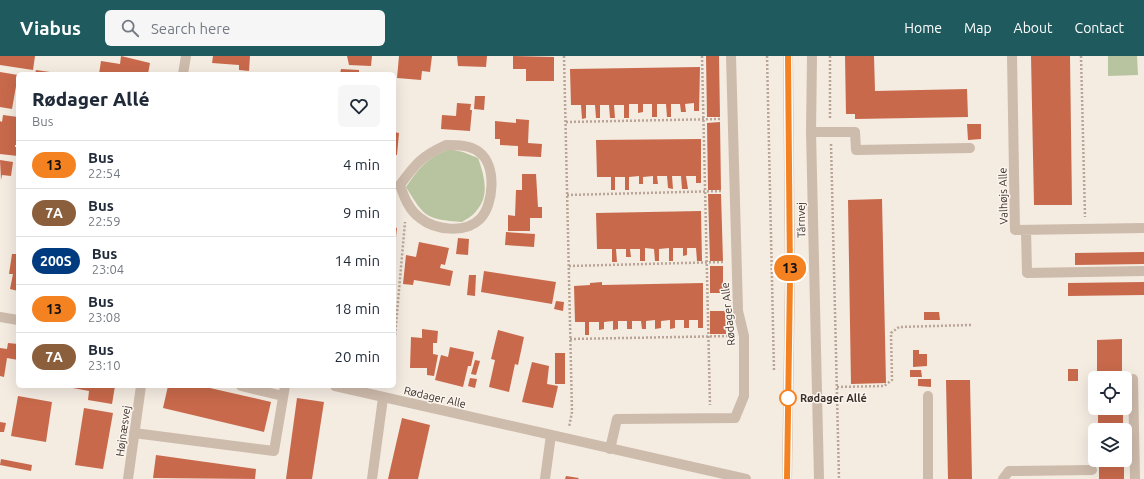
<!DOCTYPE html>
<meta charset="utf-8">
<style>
body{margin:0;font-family:Ubuntu,sans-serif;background:#f6f6f7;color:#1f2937;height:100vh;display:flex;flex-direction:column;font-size:15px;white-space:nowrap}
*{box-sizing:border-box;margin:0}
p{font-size:13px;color:#747a83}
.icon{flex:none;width:22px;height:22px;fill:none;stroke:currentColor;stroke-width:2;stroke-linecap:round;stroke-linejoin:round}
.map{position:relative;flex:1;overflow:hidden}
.drawer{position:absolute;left:16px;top:16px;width:380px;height:316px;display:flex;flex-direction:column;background:#fff;border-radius:6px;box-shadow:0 4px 16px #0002}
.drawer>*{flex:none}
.badge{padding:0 8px;border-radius:13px;font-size:14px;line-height:26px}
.tools{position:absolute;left:1088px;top:315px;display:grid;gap:8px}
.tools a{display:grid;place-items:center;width:44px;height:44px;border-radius:6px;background:#fff;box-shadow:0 4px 16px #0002;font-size:20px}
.map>.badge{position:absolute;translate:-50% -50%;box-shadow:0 0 0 2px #fff}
.round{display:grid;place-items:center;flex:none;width:42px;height:42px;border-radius:6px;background:#f6f6f7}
.summary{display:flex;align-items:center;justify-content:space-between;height:68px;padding:0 16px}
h1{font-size:19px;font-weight:800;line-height:30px}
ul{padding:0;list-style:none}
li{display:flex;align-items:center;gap:12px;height:48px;padding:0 16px;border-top:1px solid #e0e1e3}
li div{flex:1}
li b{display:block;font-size:15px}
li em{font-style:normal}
li .badge{min-width:44px;font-weight:700;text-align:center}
header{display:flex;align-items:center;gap:24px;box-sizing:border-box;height:56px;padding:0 20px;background:#1f5a5e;color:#fff}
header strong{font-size:19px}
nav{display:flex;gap:22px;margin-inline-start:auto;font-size:14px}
.search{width:280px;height:36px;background:#f6f6f7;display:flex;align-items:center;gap:10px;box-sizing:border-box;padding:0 14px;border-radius:6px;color:#747a83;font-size:15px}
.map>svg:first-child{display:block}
</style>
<header>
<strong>Viabus</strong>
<div class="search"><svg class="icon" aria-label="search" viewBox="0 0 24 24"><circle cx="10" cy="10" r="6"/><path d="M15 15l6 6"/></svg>Search here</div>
<nav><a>Home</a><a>Map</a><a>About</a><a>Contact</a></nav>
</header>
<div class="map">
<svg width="1144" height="423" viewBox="0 0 1144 423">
<rect width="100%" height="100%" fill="#f4ebe1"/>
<path fill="#b8c4a0" d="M1108,0h29l1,19 -30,1z
M449,93l14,3 15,6c6,17 12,37 -1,52 -3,5 -10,9 -15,12 -36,-3 -37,-4 -56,-35 14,-20 20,-28 43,-38z"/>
<path fill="#c8694b" d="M0,0h35l-2,14 -33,-5z
M121,0l29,7 -2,11h-49l2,-13 19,3z
M213,0h37l-1,15 -10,-1v-5l-27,-2z
M347,0h25l-1,10 -22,-1z
M399,0h33l-2,16 -8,-1 -1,9 -24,-2z
M457,0h30l-1,11 -28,-1z
M513,0l41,1v24h-28v-12h-13z
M706,0h13l1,61h-13z
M845,0h29l1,35 92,-2 1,28 -113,2v-5h-9z
M1031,0h39l2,149h-38z
M700,11l-1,44h-5v-8l-9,1 1,8h-5l-1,-8h-9v13h-4l-1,-13h-9v13h-5v-13h-9v8l-5,1v-9h-9v14h-5v-13h-10l1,13h-5l-1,-13h-9v13h-4l-1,-13h-9v13l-4,1 -1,-14h-10l-1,-36z
M341,13l18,1v4h-19z
M36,14l21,3v1h-22z
M0,16l18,3 -6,34 -12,-2z
M475,40h10l-1,14 -10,-1z
M457,47l14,1 -1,6h2l-2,21 -29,-2 1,-14 14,1z
M3,59l15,2v28h-3v2h3v9l-18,-2v-33l2,1z
M516,63l13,1 -1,23 14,1 -1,13 -23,-1v-10l-18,-1v-6h-5v-18l21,2z
M720,66l1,68h-13l-1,-67z
M967,68h14v15l-13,1z
M394,76l5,1 -2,22h-3z
M701,83v44h-5v-7h-10l2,13h-6l-1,-13h-9l1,13 -5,-1 -1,-12h-10l1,8h-5v-8l-10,1v7h-4v-8l-10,1v13h-4v-13h-10v13h-4v-13h-14l-1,-37z
M0,104l13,2 -2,14 -9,-1 -1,5z
M522,118h14l2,33h4v11h-12v13h-22v-16l7,1 1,-26h6z
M708,138h13l2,67h-13z
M882,143l4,184 -35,1 -3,-184z
M701,155l1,50h-5l-1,-13h-9v7l-4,1v-8h-10v13h-4v-13l-10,1v12h-4l-1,-12 -9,-1v13h-5v-12h-10l1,8h-5v-8h-10l1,13h-5v-13h-15l-1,-36z
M394,171l3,1 -1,9 -2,-1z
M506,176l29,2 -1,13 -29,-2z
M458,182l11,1 -1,16 -12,-1z
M419,186l30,6 -4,17 -4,-1 -1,4 13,3 -3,15 -36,-6 -1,5 -10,-1 3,-29 10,2z
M1144,196v12l-69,1v-12z
M12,198h6v37l-8,-2 3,-15h-4z
M710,210h13v27h-13z
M484,215l72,11 -4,22 -71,-12z
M469,219h7l-1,21 -8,-1z
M602,226v3l101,-2v45h-5v-8h-9v8h-5v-8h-9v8l-5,1v-9l-9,1v7l-6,1v-9l-9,1v8h-4l-1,-8h-9v8h-5v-8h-9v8l-5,1v-9l-9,1v7l-5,1v-8h-10v13h-4v-13h-10l-1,-36 16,-1v-2z
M1144,226v13l-76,1v-13z
M556,245l8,1 -1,9 -9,-2z
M710,255h15l1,23h-16z
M924,256h15l1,8h-16z
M422,273l16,2 -1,12h-4v11l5,1 -4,21 -7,-1v-7h-17l1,-31 11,1z
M498,274l26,7 -6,28 -3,-1 -6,28 -20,-5 6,-27 -4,-1z
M1122,283v39h-25v-38z
M8,287l10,1v16l-11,-2 -3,19 -4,-1v-28l7,1z
M450,291l24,5 -3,14h-3l-5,21 -28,-7 6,-25 7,2z
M913,294h6v4h8v12l-14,1z
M555,297h10v31h-10z
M475,304l5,1 -4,14 -5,-1z
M532,306l17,4 -2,18 11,2 -5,22 -31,-6z
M1068,313h10v12h-10z
M910,314h11l1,7h-12z
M470,322l7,1 -2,9 -7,-2z
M918,323h13v8l-13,-1z
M946,324h24l2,99h-24z
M62,330h53l-3,18 -24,-4 1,-9z
M168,330h33l70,16 -7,30 -101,-24z
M18,340l34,6 -6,40 -35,-6z
M297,342l27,4 -12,77h-26z
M84,352l29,5 -10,56 -28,-4z
M1098,352h25v22h-25z
M402,362l28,7 -12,54h-30z
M0,366l6,1 -2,9h-4z
M156,399l100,14 -1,10 -102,-1z
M1,403l31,6 -1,6 -31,-6z
M1099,404h25v19h-25z
M566,420l13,2 -1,1h-13z"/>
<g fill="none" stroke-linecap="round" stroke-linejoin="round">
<path stroke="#b9a596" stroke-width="2.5" stroke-dasharray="2 2" stroke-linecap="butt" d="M564,0l8,356 -3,15
M702,0l8,349
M767,0l7,315
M830,0v63
M1081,0l4,161
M566,66l154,-3
M831,88l8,335
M567,139l155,-4
M569,210l154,-4
M570,283l162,-3
M394,291l11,-125
M837,331l47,-1 8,-6 -1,-47 8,-6 72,-2"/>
<path stroke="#cdbbac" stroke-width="10" d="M812,0l-1,76 8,347
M1012,0l3,174 129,-2
M183,18l3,-18
M811,76h44l1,18 114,-2
M446,89c11,0 24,0 33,7 18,13 15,53 1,67 -15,15 -45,11 -60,-1 -11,-8 -16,-21 -20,-33 16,-22 22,-29 46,-40z
M1026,174l1,43 117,-2
M0,261l18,3
M1133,323l2,100
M241,330l42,10
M335,330l411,93
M134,377l140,18 11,-65
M610,393l7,-30 118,-1 9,-22v-60l-6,-25 -7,-255
M128,423l13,-93
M372,423l11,-81
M545,423l6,-44
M787,423l3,-202 -2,-221
M928,423v-83
M1003,423l6,-8 83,-1"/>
</g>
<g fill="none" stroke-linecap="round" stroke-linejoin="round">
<defs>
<path id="line" d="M787,423l3,-202 -2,-221"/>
</defs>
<use href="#line" stroke="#fff" stroke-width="9"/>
<use href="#line" stroke="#f58220" stroke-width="6"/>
</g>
<circle fill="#fff" stroke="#f58220" stroke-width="2" cx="788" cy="342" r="8"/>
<g text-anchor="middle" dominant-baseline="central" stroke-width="3" stroke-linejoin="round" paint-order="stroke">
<g font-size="11" fill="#3b302b" stroke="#fbf5ee">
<text transform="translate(1003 140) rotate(-91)">Valhøjs Alle</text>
<text transform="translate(801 164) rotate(-91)">Tårnvej</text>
<text transform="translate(728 258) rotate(-96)">Rødager Alle</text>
<text transform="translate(435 341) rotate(13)">Rødager Alle</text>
<text transform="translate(123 375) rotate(-82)">Højnæsvej</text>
</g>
<g font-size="11" font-weight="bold" fill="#3b302b" stroke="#fbf5ee" text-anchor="start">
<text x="800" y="342">Rødager Allé</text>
</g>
</g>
</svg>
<div class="tools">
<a><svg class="icon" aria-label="locate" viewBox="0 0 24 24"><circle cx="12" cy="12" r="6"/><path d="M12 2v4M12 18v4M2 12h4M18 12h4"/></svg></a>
<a><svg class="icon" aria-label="layers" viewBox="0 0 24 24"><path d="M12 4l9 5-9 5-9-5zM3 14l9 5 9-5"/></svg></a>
</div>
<b class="badge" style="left:790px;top:212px;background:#f58220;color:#111">13</b>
<section class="drawer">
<div class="summary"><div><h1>Rødager Allé</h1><p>Bus</p></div><a class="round"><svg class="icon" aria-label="heart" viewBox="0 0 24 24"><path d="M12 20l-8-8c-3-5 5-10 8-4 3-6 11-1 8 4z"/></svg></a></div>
<ul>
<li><span class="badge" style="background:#f58220;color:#111">13</span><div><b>Bus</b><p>22:54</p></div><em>4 min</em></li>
<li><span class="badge" style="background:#8b5e3c;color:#fff">7A</span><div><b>Bus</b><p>22:59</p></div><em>9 min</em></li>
<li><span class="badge" style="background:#003b80;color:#fff">200S</span><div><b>Bus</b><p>23:04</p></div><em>14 min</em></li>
<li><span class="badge" style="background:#f58220;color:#111">13</span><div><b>Bus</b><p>23:08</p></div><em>18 min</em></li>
<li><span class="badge" style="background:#8b5e3c;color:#fff">7A</span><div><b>Bus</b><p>23:10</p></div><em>20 min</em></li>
</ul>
</section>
</div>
